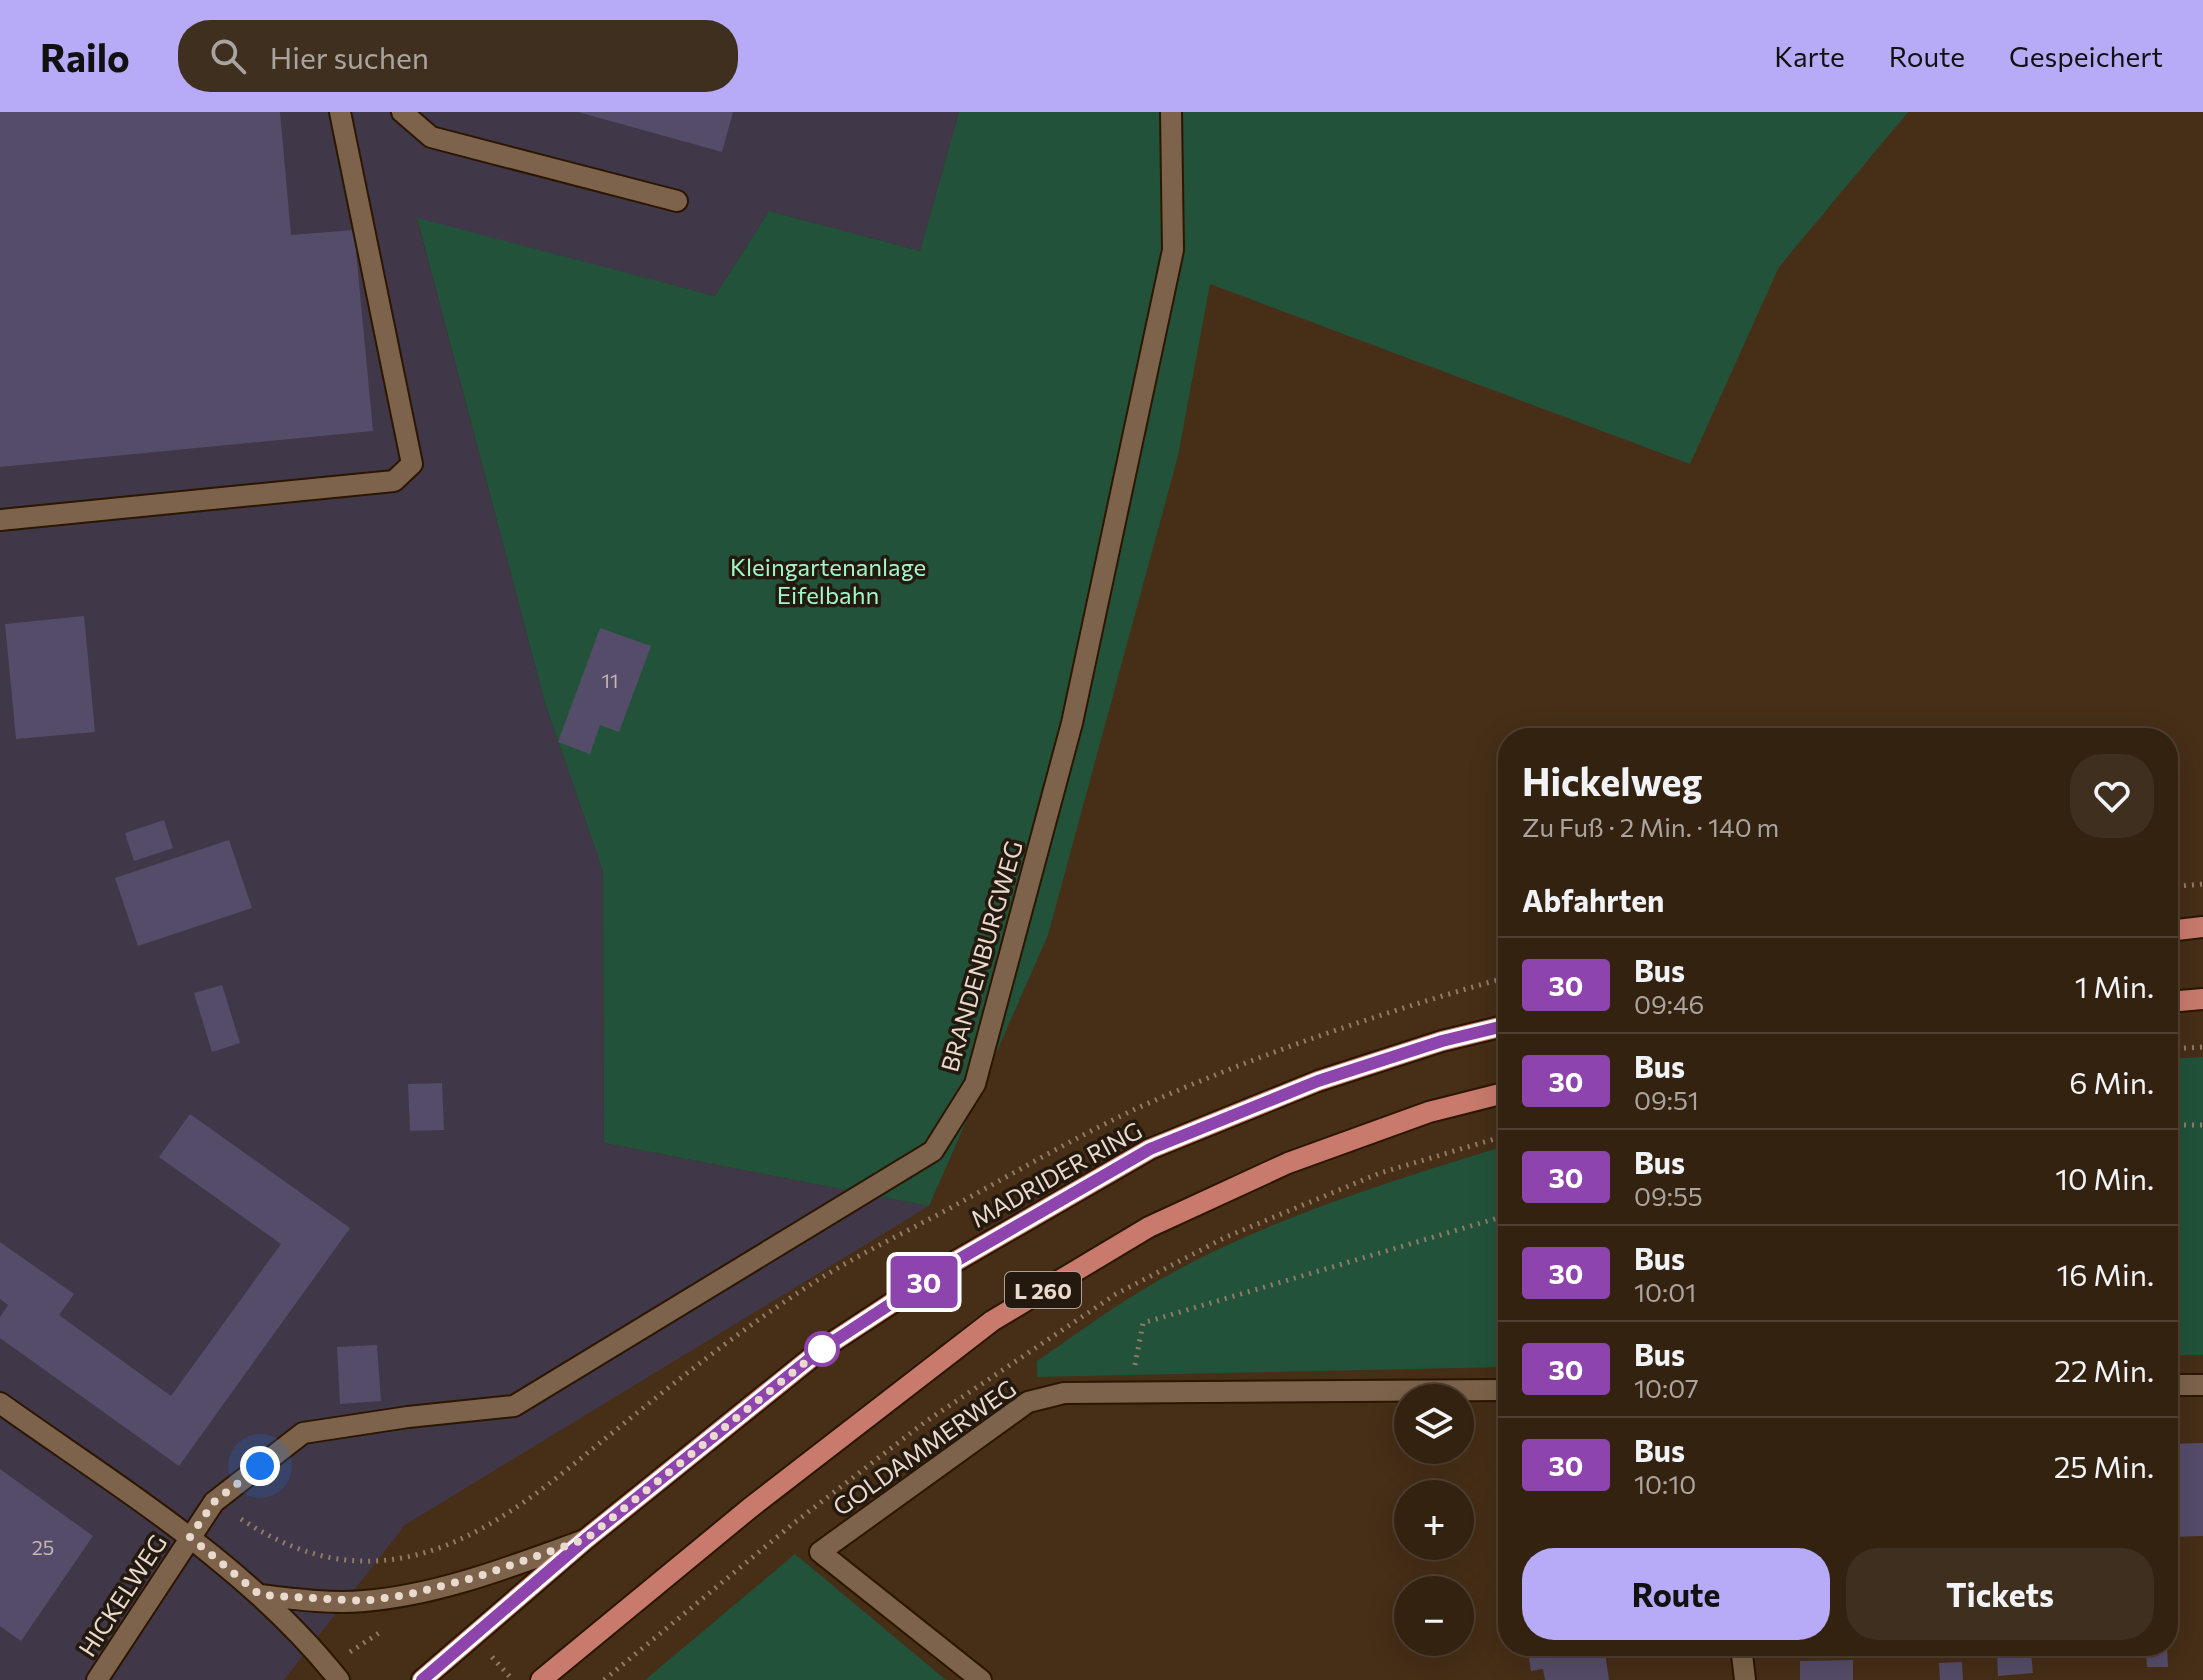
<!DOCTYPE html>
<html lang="de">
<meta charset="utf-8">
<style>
body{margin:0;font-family:Commissioner,sans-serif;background:#3f2f1f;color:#f1f3f6;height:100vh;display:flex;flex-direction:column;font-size:30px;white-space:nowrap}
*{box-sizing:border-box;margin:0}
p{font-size:26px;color:#a9a49f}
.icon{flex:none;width:44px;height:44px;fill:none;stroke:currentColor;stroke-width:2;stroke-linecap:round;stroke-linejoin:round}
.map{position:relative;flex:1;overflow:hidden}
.panel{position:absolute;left:1498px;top:616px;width:680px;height:928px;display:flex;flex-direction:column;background:#342211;border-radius:32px;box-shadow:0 8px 32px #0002,0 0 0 2px #4e3f31}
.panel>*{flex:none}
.badge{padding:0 16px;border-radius:6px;font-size:28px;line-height:52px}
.tools{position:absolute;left:1394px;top:1272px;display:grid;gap:16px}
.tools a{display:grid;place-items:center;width:80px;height:80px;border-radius:50%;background:#342211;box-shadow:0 8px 32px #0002,0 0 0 2px #4e3f31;font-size:40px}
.you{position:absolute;width:40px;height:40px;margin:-20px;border:6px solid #fff;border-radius:50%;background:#1a73e8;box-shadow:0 0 0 12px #1a73e833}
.map>.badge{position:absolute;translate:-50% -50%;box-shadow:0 0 0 4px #fff}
h2{padding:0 24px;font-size:30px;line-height:72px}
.round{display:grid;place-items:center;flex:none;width:84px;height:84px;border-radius:32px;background:#3f2f1f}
.summary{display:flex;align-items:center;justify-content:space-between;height:136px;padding:0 24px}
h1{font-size:38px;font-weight:700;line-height:60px}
.action{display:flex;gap:16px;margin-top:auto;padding:16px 24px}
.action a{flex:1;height:92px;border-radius:32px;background:#b7abf7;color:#111;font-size:32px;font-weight:700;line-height:92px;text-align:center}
.action a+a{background:#3f2f1f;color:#f1f3f6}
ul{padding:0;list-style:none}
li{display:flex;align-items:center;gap:24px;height:96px;padding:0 24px;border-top:2px solid #4e3f31}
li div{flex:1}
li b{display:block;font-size:30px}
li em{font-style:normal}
li .badge{min-width:88px;font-weight:700;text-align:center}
header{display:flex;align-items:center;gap:48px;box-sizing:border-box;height:112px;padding:0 40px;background:#b7abf7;color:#111}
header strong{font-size:38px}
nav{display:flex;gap:44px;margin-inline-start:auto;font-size:28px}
.search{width:560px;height:72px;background:#3f2f1f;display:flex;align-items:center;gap:20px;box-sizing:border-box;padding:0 28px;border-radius:32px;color:#a9a49f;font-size:30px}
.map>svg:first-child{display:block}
</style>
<header>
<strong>Railo</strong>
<div class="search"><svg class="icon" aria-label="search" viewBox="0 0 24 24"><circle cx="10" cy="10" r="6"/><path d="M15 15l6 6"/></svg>Hier suchen</div>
<nav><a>Karte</a><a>Route</a><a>Gespeichert</a></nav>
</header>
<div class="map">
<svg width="2203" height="1568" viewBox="0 0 2203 1568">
<rect width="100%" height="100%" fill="#462e17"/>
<path fill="#403748" d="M0,0h959l-39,139 -151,-40 -54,85 -298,-77 128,484 58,168 1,272 325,63 -524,319 -121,155h-284z"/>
<path fill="#22523a" d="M959,0h949l-129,155 -89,197 -480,-180 -32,172 -130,479 -119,271 -325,-63 -1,-272 -58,-168 -128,-485 298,78 54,-85 151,40z
M2203,945v298h-35v-296z
M1508,1033v222l-471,10v-16c34,-23 67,-48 102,-69 113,-69 243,-108 369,-147z
M795,1442l151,126h-301z"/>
<path fill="#554c69" d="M0,0h280l11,123 63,-5 19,201 -373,36z
M578,0h155l-11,40z
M84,504l11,116 -79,7 -11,-115z
M600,516l51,18 -32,86 -19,-7 -10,29 -32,-12z
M164,708l9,28 -39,13 -9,-28z
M229,728l23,68 -114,38 -23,-68z
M222,873l18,58 -28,9 -18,-59z
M442,971l2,47 -34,1 -2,-47z
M190,1002l160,114 -171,238 -179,-128v-21l8,-12 -8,-6v-57l74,52 -15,21 112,81 110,-152 -122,-87z
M377,1233l4,56 -41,3 -3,-57z
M2203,1331v93l-35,1v-93z
M0,1357l93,67 -72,105 -21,-15z
M1508,1400v50l-3,1 -8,-49z
M1527,1534h77l5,34h-64l-2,-11 -12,2z
M2167,1535l1,20h-21l-1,-19z
M2031,1541l2,20 -35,3 -1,-21z
M1853,1548v20h-53v-19z
M1962,1550l1,18h-23l-1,-17z"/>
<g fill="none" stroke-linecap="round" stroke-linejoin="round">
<defs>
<path id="service" d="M402,0l29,25 246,64
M0,408l394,-39 18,-17 -72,-352
M97,1568l117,-178 89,-69 105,-16 106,-11 419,-255 42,-67 97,-361 101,-473 -2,-138
M981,1568l-161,-128 208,-150 36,-9 444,-3"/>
<path id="minor" d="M2168,1273h35
M0,1291c118,84 248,162 339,277
M260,1483c34,4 69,9 104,6 75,-6 148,-35 218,-60
M1741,1534l4,34"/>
<path id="primary" d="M2168,819l35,-4
M2168,890l35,-3
M422,1568l164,-141 236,-190 134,-88 194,-112 168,-68 124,-40 66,-16
M541,1568l209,-172 242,-187 157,-94 139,-64 141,-51 79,-20"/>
</defs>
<use href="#service" stroke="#2b1601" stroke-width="24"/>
<use href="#minor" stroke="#2b1601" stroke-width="24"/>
<use href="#primary" stroke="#2b1601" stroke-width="24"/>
<path stroke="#8f7b68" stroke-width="5" stroke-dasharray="2 6" stroke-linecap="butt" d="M2168,775l35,-3
M2168,937l35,-2
M2168,1013h35
M1135,1253l8,-42 365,-108
M241,1407c62,41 125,55 198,29 68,-25 122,-74 178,-119 63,-51 127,-102 196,-146 44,-28 93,-51 139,-76 62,-34 125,-71 190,-101 119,-53 241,-94 366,-129
M350,1540l32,-21
M492,1545l20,22
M604,1568l190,-157 131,-101 191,-128 110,-57 154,-64 128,-38"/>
<use href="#service" stroke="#7d634b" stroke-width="20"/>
<use href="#minor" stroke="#7d634b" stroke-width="20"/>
<use href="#primary" stroke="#c87a6c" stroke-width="20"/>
</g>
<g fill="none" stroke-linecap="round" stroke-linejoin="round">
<defs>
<path id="line" d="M422,1568l164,-141 236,-190 134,-88 194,-112 168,-68 124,-40 66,-16"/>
</defs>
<use href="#line" stroke="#fff" stroke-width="18"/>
<use href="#line" stroke="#8e44ad" stroke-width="12"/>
<path stroke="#e9dacd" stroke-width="8" stroke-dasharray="0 14.4" d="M260,1354l-46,36 -24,35 70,58 103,6 43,-6 71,-18 109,-38 236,-190"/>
</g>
<circle fill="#fff" stroke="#8e44ad" stroke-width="4" cx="822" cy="1237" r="16"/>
<g text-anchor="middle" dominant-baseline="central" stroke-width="7" stroke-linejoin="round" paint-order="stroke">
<g font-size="20" fill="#c4b6b4">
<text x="610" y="568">11</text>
<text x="43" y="1435">25</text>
</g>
<rect fill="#24190f" stroke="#aea094" stroke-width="2" x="1005" y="1160" width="76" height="36" rx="6"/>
<g font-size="22" font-weight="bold" fill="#e9dacd">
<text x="1043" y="1178">L 260</text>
</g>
<g font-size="24" fill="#a2f7c9" stroke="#24190f">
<text x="828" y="454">Kleingartenanlage<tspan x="828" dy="28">Eifelbahn</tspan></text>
</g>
<g font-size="24" fill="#e9dacd" stroke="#24190f">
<text transform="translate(981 844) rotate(-74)">BRANDENBURGWEG</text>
<text transform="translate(1056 1062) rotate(-29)">MADRIDER RING</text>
<text transform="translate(924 1335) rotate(-35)">GOLDAMMERWEG</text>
<text transform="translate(122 1483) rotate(-57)">HICKELWEG</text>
</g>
</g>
</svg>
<div class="tools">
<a><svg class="icon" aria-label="layers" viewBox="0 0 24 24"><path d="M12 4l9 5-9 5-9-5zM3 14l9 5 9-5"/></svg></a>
<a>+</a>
<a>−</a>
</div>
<div class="you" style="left:260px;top:1354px"></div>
<b class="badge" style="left:924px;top:1170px;background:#8e44ad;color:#fff">30</b>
<section class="panel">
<div class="summary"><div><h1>Hickelweg</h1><p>Zu Fuß · 2 Min. · 140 m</p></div><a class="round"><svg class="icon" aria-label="heart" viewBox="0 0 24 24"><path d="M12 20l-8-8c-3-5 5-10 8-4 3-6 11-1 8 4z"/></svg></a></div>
<h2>Abfahrten</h2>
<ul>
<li><span class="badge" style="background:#8e44ad;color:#fff">30</span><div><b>Bus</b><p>09:46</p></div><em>1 Min.</em></li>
<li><span class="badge" style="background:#8e44ad;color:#fff">30</span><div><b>Bus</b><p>09:51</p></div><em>6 Min.</em></li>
<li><span class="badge" style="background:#8e44ad;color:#fff">30</span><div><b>Bus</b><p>09:55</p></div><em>10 Min.</em></li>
<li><span class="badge" style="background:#8e44ad;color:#fff">30</span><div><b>Bus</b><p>10:01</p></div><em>16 Min.</em></li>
<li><span class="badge" style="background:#8e44ad;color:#fff">30</span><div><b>Bus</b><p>10:07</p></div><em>22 Min.</em></li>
<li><span class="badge" style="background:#8e44ad;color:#fff">30</span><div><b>Bus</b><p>10:10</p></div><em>25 Min.</em></li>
</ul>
<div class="action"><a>Route</a><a>Tickets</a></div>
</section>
</div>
